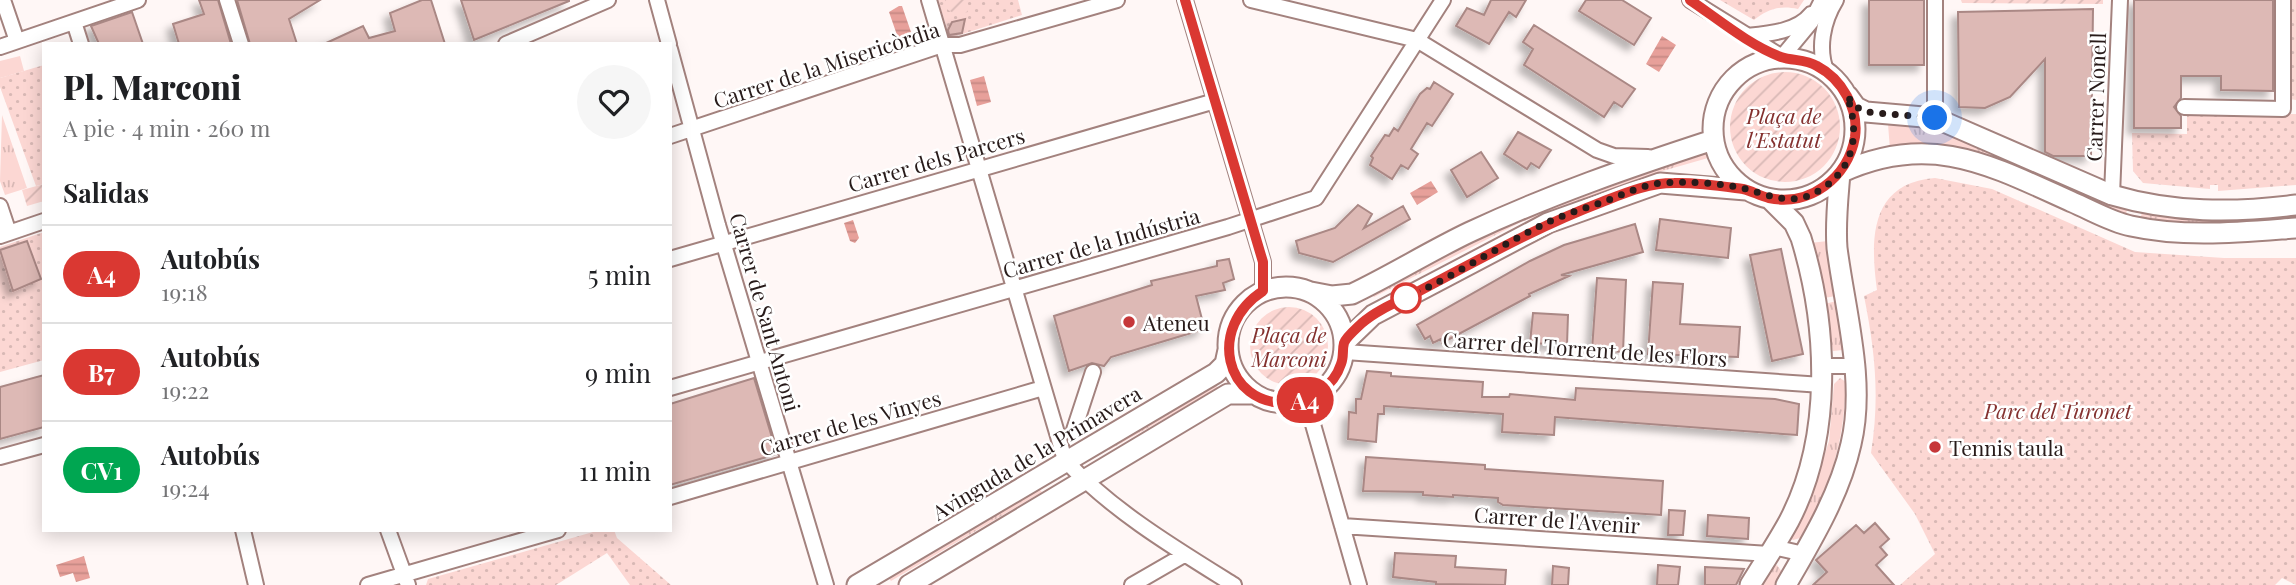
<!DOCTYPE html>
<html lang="es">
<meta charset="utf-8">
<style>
body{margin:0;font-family:"Playfair Display",serif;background:#f6f6f6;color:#202124;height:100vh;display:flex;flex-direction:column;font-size:26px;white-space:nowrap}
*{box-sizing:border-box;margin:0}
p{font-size:23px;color:#757577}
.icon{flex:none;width:38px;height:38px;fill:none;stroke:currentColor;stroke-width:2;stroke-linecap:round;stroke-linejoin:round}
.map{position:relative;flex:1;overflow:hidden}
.details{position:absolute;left:42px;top:42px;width:630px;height:490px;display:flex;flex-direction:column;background:#fff;border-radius:0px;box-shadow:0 4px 18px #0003}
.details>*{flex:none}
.badge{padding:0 14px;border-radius:23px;font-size:24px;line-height:46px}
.you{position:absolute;width:35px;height:35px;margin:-18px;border:5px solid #fff;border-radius:50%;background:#1a73e8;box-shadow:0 0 0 10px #1a73e833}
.map>.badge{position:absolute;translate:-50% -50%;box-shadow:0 0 0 4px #fff}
h2{padding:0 21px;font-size:26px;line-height:63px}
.round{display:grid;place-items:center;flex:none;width:74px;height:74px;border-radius:37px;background:#f6f6f6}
.head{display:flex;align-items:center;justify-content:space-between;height:119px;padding:0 21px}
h1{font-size:33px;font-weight:800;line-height:52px}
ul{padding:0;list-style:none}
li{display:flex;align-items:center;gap:21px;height:98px;padding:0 21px;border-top:2px solid #e0e0e0}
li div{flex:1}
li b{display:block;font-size:26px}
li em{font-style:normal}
li .badge{min-width:77px;font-weight:700;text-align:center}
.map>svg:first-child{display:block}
</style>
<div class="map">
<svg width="2296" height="585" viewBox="0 0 2296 585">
<defs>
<pattern id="grass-tufts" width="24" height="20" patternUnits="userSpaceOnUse" patternTransform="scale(1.75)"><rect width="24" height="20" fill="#fcd7d3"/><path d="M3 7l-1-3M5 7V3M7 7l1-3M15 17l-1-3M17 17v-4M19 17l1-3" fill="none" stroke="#d8b8b5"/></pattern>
<pattern id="park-dots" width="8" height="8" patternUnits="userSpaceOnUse" patternTransform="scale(1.75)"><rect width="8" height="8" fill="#fcd7d3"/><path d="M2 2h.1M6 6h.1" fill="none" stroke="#d8b8b5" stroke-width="1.8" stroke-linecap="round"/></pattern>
<pattern id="garden-furrows" width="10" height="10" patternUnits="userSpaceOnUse" patternTransform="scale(1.75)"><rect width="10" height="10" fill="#fcd7d3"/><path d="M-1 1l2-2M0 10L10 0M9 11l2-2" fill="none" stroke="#d8b8b5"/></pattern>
<pattern id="water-rules" width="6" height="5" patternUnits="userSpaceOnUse" patternTransform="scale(1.75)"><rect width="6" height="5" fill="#e7a09a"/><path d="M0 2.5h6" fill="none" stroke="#c68984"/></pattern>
<filter id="shadow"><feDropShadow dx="-6" dy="6" stdDeviation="3.5" flood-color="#0004"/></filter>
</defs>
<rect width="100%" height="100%" fill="#fff7f6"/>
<path fill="url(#grass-tufts)" d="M20,56l4,15 -24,7v-17z
M2,115l25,73 -22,7 -5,-14z
M1908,122l19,3 201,81 -2,8 -35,-12 -201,-52 -2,-26z
M1704,152l4,6 -49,14 -138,50 -147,75 -3,-3 32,-20 144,-70z
M2142,209l154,4v9l-117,3 -38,-7z
M1828,241l8,55 -12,2 -14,-55z
M1837,301l6,49 -10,1 -9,-47z
M1840,378l6,4c-3,66 -14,99 -46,156l-7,2 -3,-2 26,-58 13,-39 5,-57z
M1214,384l5,4 -110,62 -2,-5z
M1036,486l6,6 -151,89 -4,-5z
M1777,565l5,7 -6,13h-14l10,-18z"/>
<path fill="url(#park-dots)" d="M938,0h80l4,15 -72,23z
M1720,0h84l-6,9c-18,-4 -30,0 -44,11z
M2290,0h6v100l-7,-1z
M44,65v119l-8,2 -36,-99v-9z
M2296,114v71l-78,6v-6h-8v4l-67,-6 -10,-12 -1,-38 55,1v-19z
M1935,178l57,11 143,63 89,6h72v327l-14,-7 -7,7h-375l35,-31 -20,-40 -44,-61c9,-57 4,-102 -7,-157l13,-6c-7,-51 -7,-107 58,-112z
M44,232v128l-44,12v-125z
M600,530h14l3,8 54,47h-41l-23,-32 -51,32h-130l2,-6z"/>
<path fill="url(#garden-furrows)" d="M945,0h22l1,12 -11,3 -9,-5z
M1961,0h142v4l-141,-1z
M1730 127a55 55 0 1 1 110 0a55 55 0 1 1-110 0Z
M44,184v17l-17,5 -5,-16z
M1250 346a39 39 0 1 1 78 0a39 39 0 1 1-78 0Z"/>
<path fill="#fcd7d3" d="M1946,437l3,15 -26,6 -3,-15z"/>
<path fill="url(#water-rules)" d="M899,6h3l9,26 -13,6 -9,-26z
M1662,36l14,9 -17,27 -13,-8z
M984,76l7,26 -14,4 -7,-26z
M1431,181l7,11 -21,13 -7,-12z
M853,220l6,18 -4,5 -5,-2 -6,-18z
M84,556l6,22 -14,4 -3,-9 -13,4 -4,-12z"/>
<path fill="#ddb9b5" stroke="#aa8885" stroke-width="2" filter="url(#shadow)" d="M199,0h19l13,44h-52l-6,-20 31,-10z
M237,0h83l-31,19 8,25h-47z
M422,0h9l14,44h-121l39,-18 6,12 26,-7 -5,-18z
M461,0h108v1l-95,39z
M1491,0h35l-10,17 -7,-5 -20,32 -33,-18 11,-18 17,7z
M1586,0h36l29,18 -17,27 -55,-34z
M1869,0h55v65h-55z
M2134,0h139v91l-52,-1v-14h-40v22l-7,9 7,9v12h-47z
M2093,9l-2,147h-38l-8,-4v-93l-35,38 -25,11 -26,-1 -1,-95z
M132,12l11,32h-44l-8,-18z
M965,19l-3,14 -13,2 -1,-5 4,-8z
M1534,25l101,64 -13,18 -8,-5 -10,15 -80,-52 9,-16 -10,-7z
M1434,82l19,12 -21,32 -5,-3 -16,26 7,5 -10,15 -7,-4 -9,14 -22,-14 3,-7 -2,-2 14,-21 4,1 5,-8 4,3 22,-37 7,-6 3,1z
M1518,132l33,18 -12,18 -8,-5 -4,6 -23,-15z
M1481,152l17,26 -31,19 -16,-27z
M1358,205l14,9 -8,14 39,-22 7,13 -77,43 -34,-9 -3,-12 39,-13z
M1660,219l71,9 -3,30 -72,-8z
M1635,224l8,28 -82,23 8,1 -40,18 1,2 -88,47 -1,-4 -8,4 -3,-7 -5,3 -8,-14 113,-64 34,-16z
M27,241l14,38 -28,12 -13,-41z
M1781,249l22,105 -31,7 -22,-106z
M1229,259l5,20 -11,4 2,7 -29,6 8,31 -3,3 -90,27 -7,9 -12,-3 -23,8 -15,-55 98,-31 -1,-4 66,-15v-5z
M1597,278l29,2 -3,72 -31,-2z
M1653,282l30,2 -3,40 60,3 -2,30 -90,-3z
M1533,313l35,2 -1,30 -37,-2z
M1367,371l24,2v3l92,6 -1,15h27l1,-3 65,6 1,-12 199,11 24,5 -2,31 -242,-18 -1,18 -52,-3 1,-18 -119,-8v8h-6l-2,28 -28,-3 1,-27 7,1v-14h5z
M44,375v52l-44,12v-52z
M754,378l23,76 -107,31v-81z
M1366,457l119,8v4l178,12 -2,34 -158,-10 -5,-3v-4l-45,-3v2l-30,-2v-3l-60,-1z
M1669,510l16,1 -2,24h-15z
M1708,515l41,3 -1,21 -41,-3z
M1875,523l14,16 -9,8 7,8 -11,10 18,20h-81l14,-13 -11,-12 40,-35 8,8z
M1395,553l61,3 -1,11 51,3 -1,15 -69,-1v-2l-43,-5z
M1658,565l22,2 -2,18h-21z
M1553,566l16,2 -1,17h-16z
M1705,567l39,2 -8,16h-31z"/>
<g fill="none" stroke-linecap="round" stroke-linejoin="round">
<defs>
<path id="street" d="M3,0l14,41
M227,0l14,44
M657,0l12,44
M929,0l136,460c46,50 111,89 169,125
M1185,0l78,262v29
M1251,0l166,40 180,110 17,6 34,1
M1690,0l92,57 29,-35 11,-22
M1935,0v118
M74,22l7,22
M1746,36c21,-2 51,-4 65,-22
M506,44l102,-44
M0,47l138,-47
M670,49l48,176 108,360
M1827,73c-10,-24 -4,-52 9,-73
M2184,107l99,2v-109
M670,136l272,-91h18l157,-45
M2112,195l8,-195
M0,206l9,27
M0,236l44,-15
M670,259l545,-158
M1345,352l477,33
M1823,366h30
M670,388l558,-161 88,-29 127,-198
M1306,400l53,185
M1074,430l19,-58
M0,457l44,-12
M670,497l373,-109
M1342,526l427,28
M243,530l13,55
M388,530l20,55
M1773,547l31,7
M368,585l190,-55
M1132,585l52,-30"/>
<path id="secondary" d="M1713 129a71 71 0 1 1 142 0a71 71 0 1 1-142 0Z
M1848,96l8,11 10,5 69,6 177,77c61,18 121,18 184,10
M1840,173c90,-42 150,-8 232,29 19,8 39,20 59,24 54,12 111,6 165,2
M1228 345a58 58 0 1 1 116 0a58 58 0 1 1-116 0Z
M1311,292l21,4 20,-2c40,-19 78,-43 118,-62 79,-37 160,-65 243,-92
M1344,343l29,-28 175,-92 112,-40 86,7
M857,585l359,-212 9,-9 3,-14
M909,585l319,-191h26
M1750,585c13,-21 27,-42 39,-64 44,-84 39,-195 12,-283l-7,-15 -24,-24
M1786,585c25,-43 54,-91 65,-141 15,-63 -6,-133 -14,-196 -2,-25 1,-50 3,-75"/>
</defs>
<use href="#street" stroke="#a3827e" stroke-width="18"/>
<use href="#secondary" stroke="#a3827e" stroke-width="23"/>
<use href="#street" stroke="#fff" stroke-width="14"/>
<use href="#secondary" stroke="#fff" stroke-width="19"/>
</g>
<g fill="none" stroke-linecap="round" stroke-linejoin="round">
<defs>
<path id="line" d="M1185,0l78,262v29c-56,36 -39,114 25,112 23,-1 46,-17 53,-39 3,-7 1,-14 3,-21 2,-6 13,-15 18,-20 17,-15 41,-23 61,-34 59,-31 116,-63 179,-87 23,-9 46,-19 72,-19 22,-1 47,3 69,6 9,2 17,7 26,9 40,9 79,-20 86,-61 4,-28 -13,-58 -38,-71 -11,-7 -24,-5 -36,-9 -32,-12 -63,-38 -91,-57"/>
</defs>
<use href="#line" stroke="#fff" stroke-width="16"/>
<use href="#line" stroke="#da3832" stroke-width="10"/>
<path stroke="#281b1a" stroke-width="7" stroke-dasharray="0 12.6" d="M1406,298c48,-22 93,-52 140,-75 19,-9 40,-15 60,-22 18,-7 36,-16 55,-18 25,-2 60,0 85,6 30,8 50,19 80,-3 30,-22 33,-57 21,-90l9,11 11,5 68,6"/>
</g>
<circle fill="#fff" stroke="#da3832" stroke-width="3.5" cx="1406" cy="298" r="14"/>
<g fill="#c63739" stroke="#fff" stroke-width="2.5">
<circle cx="1129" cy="322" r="7"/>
<circle cx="1935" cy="447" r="7"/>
</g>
<g text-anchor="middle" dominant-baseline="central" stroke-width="5" stroke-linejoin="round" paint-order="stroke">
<g font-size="21" fill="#281b1a" stroke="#fff">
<text transform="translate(826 64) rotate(-18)">Carrer de la Misericòrdia</text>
<text transform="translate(2095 97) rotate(-88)">Carrer Nonell</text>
<text transform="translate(936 159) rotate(-16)">Carrer dels Parcers</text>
<text transform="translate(1101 242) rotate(-16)">Carrer de la Indústria</text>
<text transform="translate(766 312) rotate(74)">Carrer de Sant Antoni</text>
<text transform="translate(1585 348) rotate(4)">Carrer del Torrent de les Flors</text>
<text transform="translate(850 422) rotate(-16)">Carrer de les Vinyes</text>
<text transform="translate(1036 452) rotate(-31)">Avinguda de la Primavera</text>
<text transform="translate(1557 519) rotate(4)">Carrer de l'Avenir</text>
</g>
<g font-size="21" font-style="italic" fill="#84312f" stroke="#fff">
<text x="1784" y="115">Plaça de<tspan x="1784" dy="24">l'Estatut</tspan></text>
<text x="1289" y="334">Plaça de<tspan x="1289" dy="24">Marconi</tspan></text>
<text x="2058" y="410">Parc del Turonet</text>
</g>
<g font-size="21" fill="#281b1a" stroke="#fff" text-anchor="start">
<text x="1143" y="322">Ateneu</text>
<text x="1949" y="447">Tennis taula</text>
</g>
</g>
</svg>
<div class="you" style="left:1935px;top:118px"></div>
<b class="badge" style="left:1305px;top:400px;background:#da3832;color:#fff">A4</b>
<section class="details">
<div class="head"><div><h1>Pl. Marconi</h1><p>A pie · 4 min · 260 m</p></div><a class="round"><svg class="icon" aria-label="heart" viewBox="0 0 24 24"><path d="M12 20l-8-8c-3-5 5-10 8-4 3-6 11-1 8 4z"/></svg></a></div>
<h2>Salidas</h2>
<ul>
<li><span class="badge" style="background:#da3832;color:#fff">A4</span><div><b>Autobús</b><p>19:18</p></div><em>5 min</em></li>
<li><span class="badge" style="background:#da3832;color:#fff">B7</span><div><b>Autobús</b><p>19:22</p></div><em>9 min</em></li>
<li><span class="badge" style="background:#00a651;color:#fff">CV1</span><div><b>Autobús</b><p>19:24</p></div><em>11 min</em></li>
</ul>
</section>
</div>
